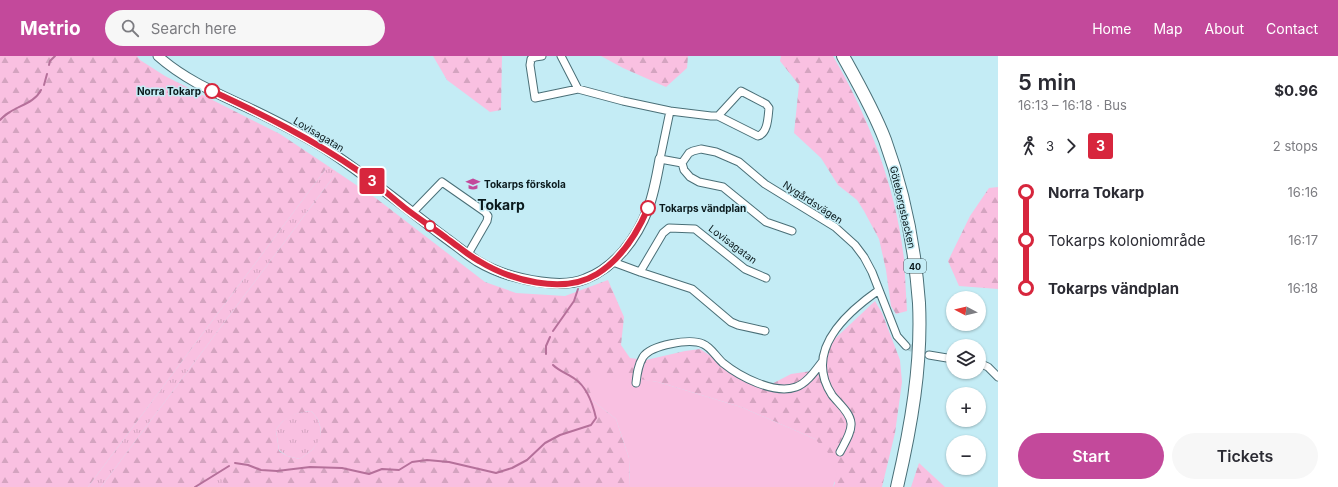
<!DOCTYPE html>
<meta charset="utf-8">
<style>
body{margin:0;font-family:Inter,sans-serif;background:#f7f7f7;color:#2b2b33;height:100vh;display:flex;flex-direction:column;font-size:15px;white-space:nowrap}
*{box-sizing:border-box;margin:0}
p{font-size:13px;color:#7c7c81}
.icon{flex:none;width:22px;height:22px;fill:none;stroke:currentColor;stroke-width:2;stroke-linecap:round;stroke-linejoin:round}
.map{position:relative;flex:1;overflow:hidden}
.drawer{display:flex;flex-direction:column;background:#fff;width:340px}
.drawer>*{flex:none}
.badge{padding:0 8px;border-radius:3px;font-size:14px;line-height:26px}
.needle{width:26px;rotate:277deg}
.buttons{position:absolute;left:946px;top:235px;display:grid;gap:8px}
.buttons a{display:grid;place-items:center;width:40px;height:40px;border-radius:50%;background:#fff;box-shadow:0 1px 3px #0004;font-size:20px}
.map>.badge{position:absolute;translate:-50% -50%;box-shadow:0 0 0 2px #fff}
.legs{display:flex;align-items:center;gap:6px;height:44px;padding:0 20px;font-size:13px}
.legs p{margin-inline-start:auto}
.head{display:flex;align-items:center;justify-content:space-between;height:68px;padding:0 20px}
h1{font-size:22px;font-weight:600;line-height:30px}
.action{display:flex;gap:8px;margin-top:auto;padding:8px 20px}
.action a{flex:1;height:46px;border-radius:24px;background:#c3499b;color:#fff;font-size:16px;font-weight:600;line-height:46px;text-align:center}
.action a+a{background:#f7f7f7;color:#2b2b33}
ul{padding:0 20px;list-style:none}
li{display:flex;align-items:center;gap:14px;height:48px;font-size:15px}
li i{display:grid;place-items:center;width:6px;height:100%;margin:0 5px;background:currentColor}
li i::after{content:'';width:10px;height:10px;margin:-5px;border:3px solid;border-radius:50%;background:#fff}
li p{margin-inline-start:auto}
li:first-child i{background:linear-gradient(#0000 50%,currentColor 0)}
li:last-child i{background:linear-gradient(currentColor 50%,#0000 0)}
header{display:flex;align-items:center;gap:24px;box-sizing:border-box;height:56px;padding:0 20px;background:#c3499b;color:#fff}
header strong{font-size:19px}
nav{display:flex;gap:22px;margin-inline-start:auto;font-size:14px}
.search{width:280px;height:36px;background:#f7f7f7;display:flex;align-items:center;gap:10px;box-sizing:border-box;padding:0 14px;border-radius:22px;color:#7c7c81;font-size:15px}
main{display:flex;flex:1;min-height:0}
.map>svg:first-child{display:block}
</style>
<header>
<strong>Metrio</strong>
<div class="search"><svg class="icon" aria-label="search" viewBox="0 0 24 24"><circle cx="10" cy="10" r="6"/><path d="M15 15l6 6"/></svg>Search here</div>
<nav><a>Home</a><a>Map</a><a>About</a><a>Contact</a></nav>
</header>
<main>
<div class="map">
<svg width="998" height="431" viewBox="0 0 998 431">
<defs>
<pattern id="grass-tufts" width="24" height="20" patternUnits="userSpaceOnUse"><rect width="24" height="20" fill="#f9c0e1"/><path d="M3 7l-1-3M5 7V3M7 7l1-3M15 17l-1-3M17 17v-4M19 17l1-3" fill="none" stroke="#d4a4c0"/></pattern>
<pattern id="forest-firs" width="22" height="20" patternUnits="userSpaceOnUse"><rect width="22" height="20" fill="#f9c0e1"/><path d="M5 1l3.5 6h-7zM16 11l3.5 6h-7z" fill="#d4a4c0"/></pattern>
</defs>
<rect width="100%" height="100%" fill="#c4ecf5"/>
<path fill="url(#grass-tufts)" d="M328,110l9,6 -236,315h-13z
M311,355c9,9 10,15 10,28l-9,11 -12,9 -13,-3 -8,-6 -3,-20c9,-14 18,-17 35,-19z
M209,421h9l7,4 -1,6h-26z"/>
<path fill="url(#forest-firs)" fill-rule="evenodd" d="M0,0h137l3,4 25,16 115,58 48,32 -240,321h-88z
M433,0h69l-1,54 -11,2 -43,-32z
M601,0h87l-1,12 -21,19 -43,-19z
M781,0h52c36,62 63,131 71,203 1,17 2,35 3,52l-11,3 -5,-8 -5,-36 -7,-31 -15,-28 -7,-11 -19,-15 -17,-27 -27,-25 5,-48 -19,-24z
M337,116l40,27 108,83 31,11 49,3 43,-16 16,37 -3,28 9,13 16,2 39,-9 15,-2 62,40 29,-15 34,-5 1,-22 49,-46 7,12 18,47 2,22 -7,51 -13,54h-49l2,-4 -20,-44 -74,-32 -83,-25 -31,-4 -34,23 23,18 13,39 1,29h-406v-6c-12,-8 -17,-3 -26,6h-97zM311,355c9,9 10,15 10,27l-9,12 -12,9 -13,-3 -8,-5 -3,-21c8,-13 19,-17 35,-19z
M998,131v102l-39,-3 -11,-25 22,-45 19,-28z
M919,407l26,24h-34z"/>
<path fill="#f9c0e1" d="M591,315l67,11 83,25 74,32 15,16 7,18 -4,14h-203l-1,-29 -13,-39 -23,-18 -6,-20z"/>
<g fill="none" stroke-linecap="round" stroke-linejoin="round">
<path stroke="#b5709a" stroke-width="2" d="M49,9l1,-4 5,-5
M44,29l3,-11
M0,64c3,-3 6,-6 10,-8 11,-7 25,-10 31,-22
M553,275l21,-30 4,-12
M546,298v-8l4,-9
M235,407l13,2 13,5 16,1 33,-4 32,1 27,6 13,-5 17,1 13,-8 15,-2 22,2 47,11 16,-5 15,-8 18,-17 15,-8 31,-10 5,-7c-3,-13 -9,-31 -21,-39 -7,-5 -16,-8 -22,-14
M195,431l34,-21"/>
<path stroke="#a8ccd4" stroke-width="7" stroke-dasharray="7 3.5" stroke-linecap="butt" d="M906,290l23,9"/>
<defs>
<path id="street" d="M542,0l-7,1 -4,2 -1,6 5,33 43,-9 45,12 47,10
M561,0l17,33
M718,60l23,-25 25,13 3,4c-1,9 -1,25 -11,28l-40,-20h-7l-41,-5 -10,48 22,4 7,-10 4,-2 8,-2 15,3 23,10 26,22 70,43 20,18 9,12 8,15 25,64 9,10
M682,107l2,7 6,7 9,5 24,5 43,35 26,9
M412,157l30,-31 43,30 3,4 -1,5 -19,33
M613,206l27,10 52,17 39,33 7,3 27,6
M640,216l23,-39 6,-5 26,1 50,40 21,9
M929,299l24,4
M979,307l9,4 10,10
M636,327c1,-9 2,-18 7,-26 8,-12 47,-19 60,-13 8,3 13,13 20,19 16,13 51,32 73,24 11,-4 19,-16 26,-25
M840,396c4,-8 12,-20 11,-29 -1,-11 -13,-20 -19,-28 -29,-44 14,-82 47,-105"/>
<path id="secondary" d="M158,0c28,25 61,38 95,54 27,13 54,27 79,43 39,26 74,55 111,83 11,8 22,17 34,25 20,12 41,18 64,21 14,2 30,3 44,-3 30,-11 52,-41 63,-70 6,-16 9,-33 12,-50"/>
<path id="highway" d="M843,0c15,27 31,55 42,84 19,52 30,108 34,163 3,62 -8,124 -22,184"/>
</defs>
<use href="#street" stroke="#4a6f77" stroke-width="9"/>
<use href="#secondary" stroke="#4a6f77" stroke-width="11"/>
<use href="#highway" stroke="#4a6f77" stroke-width="14"/>
<use href="#street" stroke="#fff" stroke-width="7"/>
<use href="#secondary" stroke="#fff" stroke-width="9"/>
<use href="#highway" stroke="#fff" stroke-width="12"/>
</g>
<g fill="none" stroke-linecap="round" stroke-linejoin="round">
<defs>
<path id="line-1" d="M212,35c52,24 100,48 148,81 16,11 30,24 45,36 14,11 30,21 44,32 10,7 19,15 30,21 31,19 84,34 118,13 24,-15 40,-40 51,-66"/>
</defs>
<use href="#line-1" stroke="#fff" stroke-width="9"/>
<use href="#line-1" stroke="#d7263d" stroke-width="6"/>
</g>
<defs>
<symbol id="school-bare" viewBox="-9 -9 18 18"><path d="M0-5L7-2L0 1L-7-2ZM-4 1L0 2.5L4 1V4Q0 6-4 4Z" fill="#c3499b" stroke="#c4ecf5" stroke-width="2.5" paint-order="stroke"/></symbol>
</defs>
<g fill-rule="evenodd">
<use href="#school-bare" x="463" y="118" width="20" height="20"/>
</g>
<g fill="#fff" stroke="#d7263d" stroke-width="2">
<circle cx="212" cy="35" r="7"/>
<circle cx="648" cy="152" r="7"/>
<circle cx="430" cy="170" r="5"/>
</g>
<g text-anchor="middle" dominant-baseline="central" stroke-width="3" stroke-linejoin="round" paint-order="stroke">
<rect fill="#c4ecf5" stroke="#42585d" stroke-width="1" x="904" y="203" width="22" height="14" rx="3"/>
<g font-size="9" font-weight="bold" fill="#0a191c">
<text x="915" y="210">40</text>
</g>
<g font-size="10" font-weight="bold" fill="#0a191c" stroke="#c4ecf5" text-anchor="end">
<text x="201" y="35">Norra Tokarp</text>
<text x="659" y="152" text-anchor="start">Tokarps vändplan</text>
</g>
<g font-size="10" fill="#0a191c" stroke="#c4ecf5">
<text transform="translate(319 78) rotate(31)">Lovisagatan</text>
<text transform="translate(813 146) rotate(33)">Nygårdsvägen</text>
<text transform="translate(903 151) rotate(77)">Göteborgsbacken</text>
<text transform="translate(733 188) rotate(37)">Lovisagatan</text>
</g>
<g font-size="10" font-weight="bold" fill="#0a191c" stroke="#c4ecf5" text-anchor="start">
<text x="484" y="128">Tokarps förskola</text>
</g>
<g font-size="14" font-weight="bold" fill="#0a191c" stroke="#c4ecf5">
<text x="501" y="148">Tokarp</text>
</g>
</g>
</svg>
<div class="buttons">
<a><svg class="needle" viewBox="-14 -14 28 28"><path d="M0-13l5 13h-10z" fill="#e53935"/><path d="M0 13l5-13h-10z" fill="#7c7c81"/></svg></a>
<a><svg class="icon" aria-label="layers" viewBox="0 0 24 24"><path d="M12 4l9 5-9 5-9-5zM3 14l9 5 9-5"/></svg></a>
<a>+</a>
<a>−</a>
</div>
<b class="badge" style="left:372px;top:125px;background:#d7263d;color:#fff">3</b>
</div>
<section class="drawer">
<div class="head"><div><h1>5 min</h1><p>16:13 – 16:18 · Bus</p></div><b>$0.96</b></div>
<div class="legs"><svg class="icon" aria-label="walk" viewBox="0 0 24 24"><circle cx="13" cy="4" r="2"/><path d="M13 8l-2 6 4 7M11 14l-3 7M7 12l3-4h3l4 4"/></svg>3<svg class="icon" aria-label="forward" viewBox="0 0 24 24"><path d="M9 5l7 7-7 7"/></svg><b class="badge" style="background:#d7263d;color:#fff">3</b><p>2 stops</p></div>
<ul>
<li><i style="color:#d7263d"></i><b>Norra Tokarp</b><p>16:16</p></li>
<li><i style="color:#d7263d"></i><span>Tokarps koloniområde</span><p>16:17</p></li>
<li><i style="color:#d7263d"></i><b>Tokarps vändplan</b><p>16:18</p></li>
</ul>
<div class="action"><a>Start</a><a>Tickets</a></div>
</section>
</main>
